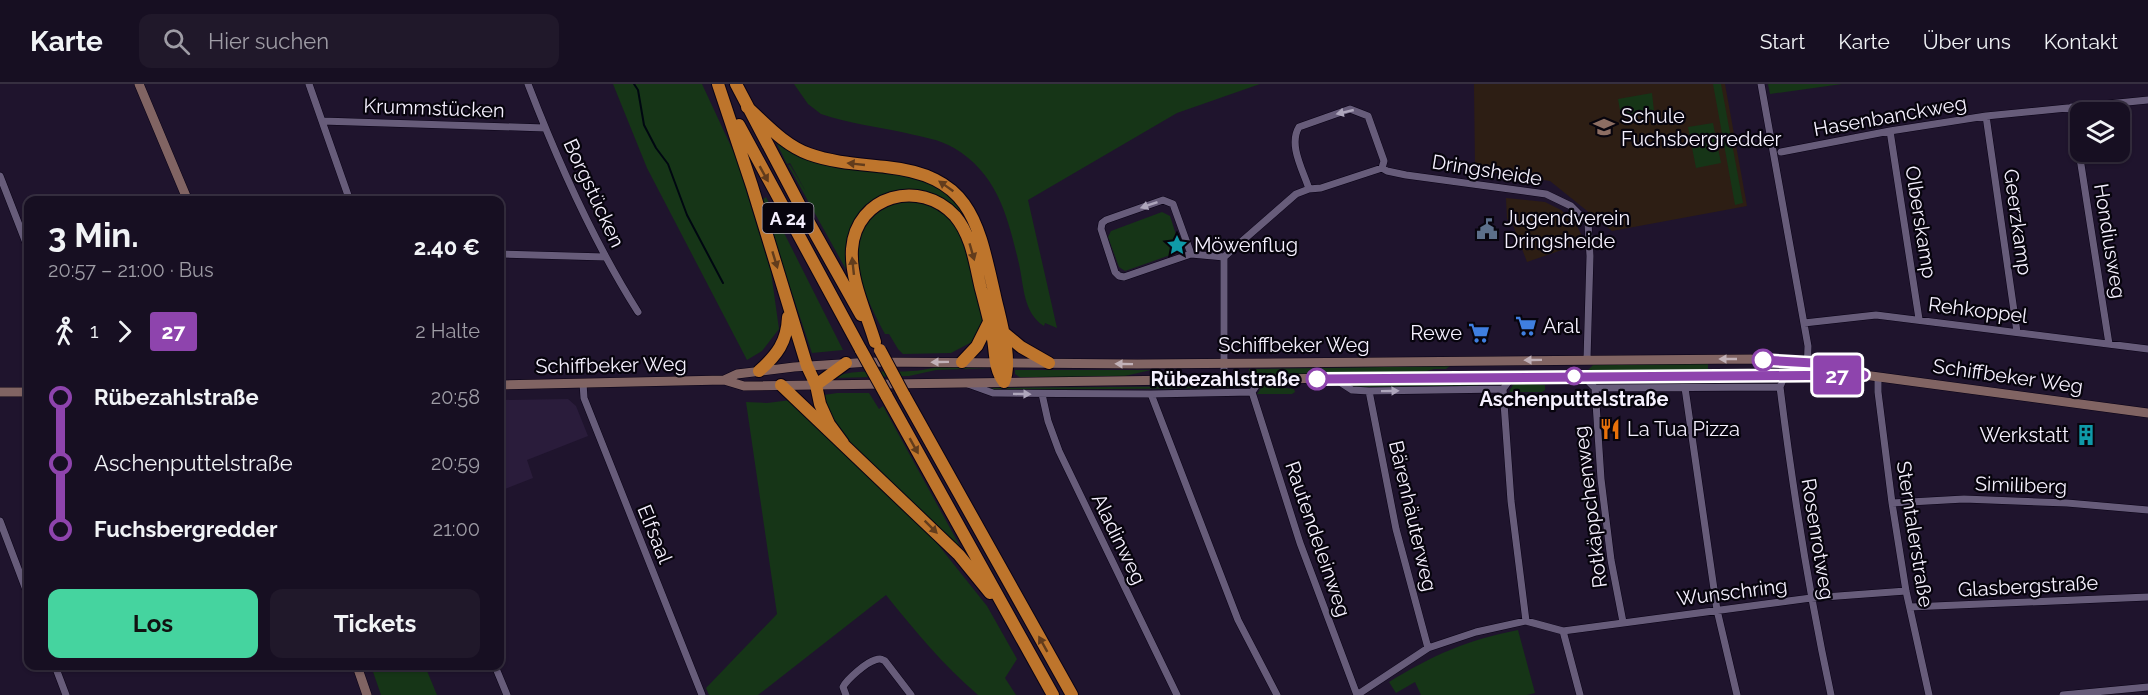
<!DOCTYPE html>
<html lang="de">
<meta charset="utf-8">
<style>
body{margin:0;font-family:Raleway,sans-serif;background:#20182a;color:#f1f3f6;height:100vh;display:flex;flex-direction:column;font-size:22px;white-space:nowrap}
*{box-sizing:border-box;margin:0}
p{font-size:20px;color:#9e9ca5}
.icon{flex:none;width:33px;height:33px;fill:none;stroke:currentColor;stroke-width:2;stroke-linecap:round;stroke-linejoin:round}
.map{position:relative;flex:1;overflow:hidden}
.details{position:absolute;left:24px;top:112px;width:480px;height:474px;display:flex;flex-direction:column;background:#170f22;border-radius:12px;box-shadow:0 2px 4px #0004,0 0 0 2px #362f40}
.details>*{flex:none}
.badge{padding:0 12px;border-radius:4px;font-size:21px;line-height:39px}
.fabs{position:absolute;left:2070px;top:18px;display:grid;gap:12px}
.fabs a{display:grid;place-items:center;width:60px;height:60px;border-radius:12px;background:#170f22;box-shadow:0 2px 4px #0004,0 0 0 2px #362f40;font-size:30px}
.map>.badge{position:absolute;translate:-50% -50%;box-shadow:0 0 0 3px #fff}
.legs{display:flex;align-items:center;gap:9px;height:66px;padding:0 24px;font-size:20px}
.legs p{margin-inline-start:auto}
.headline{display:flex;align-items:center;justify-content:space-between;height:102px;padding:0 24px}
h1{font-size:33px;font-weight:700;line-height:45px}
.cta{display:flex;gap:12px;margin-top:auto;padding:12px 24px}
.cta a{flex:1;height:69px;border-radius:12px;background:#45d49f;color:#111;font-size:24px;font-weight:700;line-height:69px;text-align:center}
.cta a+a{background:#20182a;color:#f1f3f6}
ul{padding:0 24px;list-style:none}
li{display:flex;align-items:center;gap:21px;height:66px;font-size:22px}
li i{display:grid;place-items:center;width:9px;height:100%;margin:0 8px;background:currentColor}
li i::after{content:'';width:15px;height:15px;margin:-8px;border:4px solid;border-radius:50%;background:#170f22}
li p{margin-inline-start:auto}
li:first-child i{background:linear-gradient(#0000 50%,currentColor 0)}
li:last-child i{background:linear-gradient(currentColor 50%,#0000 0)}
header{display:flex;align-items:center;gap:36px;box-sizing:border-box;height:84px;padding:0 30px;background:#170f22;border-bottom:2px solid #362f40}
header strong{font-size:28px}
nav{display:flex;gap:33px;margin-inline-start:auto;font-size:21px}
.search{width:420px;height:54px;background:#20182a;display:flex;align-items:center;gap:15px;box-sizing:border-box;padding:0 21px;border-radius:12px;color:#9e9ca5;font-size:22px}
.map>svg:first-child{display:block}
</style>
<header>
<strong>Karte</strong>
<div class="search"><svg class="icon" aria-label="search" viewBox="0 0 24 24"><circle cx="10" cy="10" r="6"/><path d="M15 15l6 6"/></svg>Hier suchen</div>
<nav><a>Start</a><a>Karte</a><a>Über uns</a><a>Kontakt</a></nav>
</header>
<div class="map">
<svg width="2148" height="611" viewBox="0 0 2148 611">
<rect width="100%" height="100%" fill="#1f142d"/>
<path fill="#2a1c3b" d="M568,315l8,7 12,30 -61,24 6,18 -33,13v-91z"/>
<path fill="#2d1e14" d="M1474,0h251l22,122 -135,25 -62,-50 -75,-11z
M1506,114l39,4 16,8 14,12 7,14v7l-55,19 -14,-37 -6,-6z"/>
<path fill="#163517" d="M613,0h89l34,73 35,115 8,57 -17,22 -15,9 -100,-192z
M794,0h466l-83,29 -149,87 29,128 -12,-5 -1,3c-21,-13 -20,-40 -25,-62 -11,-46 -21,-90 -65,-116 -15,-9 -32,-11 -48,-15 -28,-6 -58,-10 -85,-19l-13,-10z
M1713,0h8l22,119 -8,2z
M1768,0h74l-72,10z
M1652,9l2,18 -33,5 -3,-17z
M1713,39l8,40 -25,5 -8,-41z
M775,56l132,35 31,10 25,24 13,32 21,82 -23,-79 -45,-49 -61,13 -20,65 -60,-108h2l16,27 -16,-29 -3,1z
M766,113l77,153 -31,3 -51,-152z
M902,117c8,0 17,0 24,2 43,15 48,75 57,113v7l-9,21 -4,-1 -19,10 -48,1 -5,-5 -9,-15h-4c-26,-48 -53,-110 17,-133z
M1162,128l8,4 10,31 -4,6 -51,18 -6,-4 -11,-30 3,-6z
M1708,279v7l-122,2 7,-7z
M1450,282l-4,3h-12l-17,5h-168v-5z
M936,283l54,1 -54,2 -27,6 -74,2c11,-10 59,-5 76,-7 8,0 17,-2 25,-4z
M1015,286h136l-26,6 -104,2 -6,-4z
M1350,299h129l-1,3 -128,1z
M1518,299l27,2v5l-3,2h-33l4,-7z
M1263,301l31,4 1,3 -3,2h-35z
M1241,302v2l-251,2v-2z
M837,309h32l10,16 4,-3 83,151 -119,-116 -20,-31 -3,-15z
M791,316l141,137 55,69 30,53 -12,19 11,17h-38c-35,-30 -63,-64 -92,-100l-128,100h-49l-3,-7 71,-74 -31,-212 21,1z
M1518,546l17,63 -8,2h-106l-6,-13 -19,11 -7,-11c44,-27 78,-42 129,-52z
M371,582h54l12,29h-56z"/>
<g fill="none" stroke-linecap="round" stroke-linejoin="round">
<path stroke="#000711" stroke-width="2" d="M634,0l4,6 6,35 12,23 12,16 19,51 36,68"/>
<defs>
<path id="minor" d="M309,0l41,117
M528,0c30,78 65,157 110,228
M1761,0l47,262 -1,28
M2072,23l37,237
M1986,32l31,216
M322,37l223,7
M1890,47l29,188
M1781,68l109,-21 96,-15 162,-16
M0,92l28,72
M1309,105c-6,-19 -21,-44 -10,-62l51,-18 18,7 16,45 -2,7
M500,170l105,3
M1191,170l-18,-50 -10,-4 -57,20 -4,3 -1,6 14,43 4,4 5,1 67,-23 33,3
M1804,239l72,-8 272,34
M1583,292l12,12 185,-1 5,-12
M1878,293v15l14,111 14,88 23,104
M1335,295l17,11 17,1 134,-2 9,-12
M1224,296v-123l72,-63 13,-5 12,-1 61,-20 5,3 19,4 140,19 25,12 17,17 2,33 -3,103
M583,299l1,15 118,297
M968,300l25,9 158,1 101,-2 9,-13
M1780,303c13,104 29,206 51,308
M1595,304l6,91 10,81 12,62
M1685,304l32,222 20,85
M1503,305l8,112 15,120
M1369,307l27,138 32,119
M1252,308l48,151 57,152
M1042,310l6,27 11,30 118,244
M1151,310l87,226 39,75
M1892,419l72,-4 103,4 81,7
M0,437l28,74
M1910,523l238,-10
M1563,547l17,64
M55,582l11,29
M495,582l12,29
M846,611l-3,-8c4,-8 24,-25 32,-27 5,-2 6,-1 10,1l26,34
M1357,611l71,-47 48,-16 50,-11 37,10 248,-33 95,-7
M2063,611l85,-8"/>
<path id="secondary" d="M139,0l49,117
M724,296l13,-6 57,-7 76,-5 267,2 614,-5 79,5 25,8
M500,301l224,-5 20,6 740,-10 380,-1 284,38
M0,308h28
M357,582l10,29"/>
<path id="motorway" d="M718,0l34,102 55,180 9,19 4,19 9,20 14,19
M736,0l71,135 54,96
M747,23c19,17 37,38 62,47 25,9 51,10 77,13 86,9 92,55 109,129 5,23 18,64 9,86
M739,41l122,225
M1003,248l18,15 28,16
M875,258c-9,-30 -25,-62 -23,-93 4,-54 68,-71 103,-33 17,20 20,48 26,73 4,15 8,30 11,45 4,16 1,34 12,48
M962,278l15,-16 12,-24
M759,287c18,-16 28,-29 29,-54
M781,301l178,170 31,38
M816,301l30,-22
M886,311l167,300
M904,311l168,300"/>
</defs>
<use href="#minor" stroke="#090215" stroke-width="8"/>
<use href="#secondary" stroke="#090215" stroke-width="10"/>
<use href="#motorway" stroke="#090215" stroke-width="14"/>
<use href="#minor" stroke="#675c7a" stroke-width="7"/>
<use href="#secondary" stroke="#816463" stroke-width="9"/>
<use href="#motorway" stroke="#be752c" stroke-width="12"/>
<defs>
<path id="motorway-bridge" d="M861,266l25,45
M880,266l24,45"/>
</defs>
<use href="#motorway-bridge" stroke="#090215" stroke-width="14" stroke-linecap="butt"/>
<use href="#motorway-bridge" stroke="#be752c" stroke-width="12"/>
</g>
<defs><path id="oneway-solid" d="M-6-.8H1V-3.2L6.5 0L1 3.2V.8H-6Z" transform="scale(1.5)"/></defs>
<g fill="#aea6bc">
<use href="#oneway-solid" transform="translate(1345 28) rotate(167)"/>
<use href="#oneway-solid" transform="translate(1149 121) rotate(161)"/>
<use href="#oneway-solid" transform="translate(1390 307) rotate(-1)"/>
<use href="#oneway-solid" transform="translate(1022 310) rotate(1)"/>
</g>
<g fill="#623c1c">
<use href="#oneway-solid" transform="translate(856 80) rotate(-174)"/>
<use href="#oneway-solid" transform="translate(764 90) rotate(61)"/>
<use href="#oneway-solid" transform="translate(946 102) rotate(-145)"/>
<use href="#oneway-solid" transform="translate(972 168) rotate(74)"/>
<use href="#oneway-solid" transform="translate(775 176) rotate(73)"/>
<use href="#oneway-solid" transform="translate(853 182) rotate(-96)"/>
<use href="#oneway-solid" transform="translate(914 362) rotate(61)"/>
<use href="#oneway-solid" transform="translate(931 443) rotate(45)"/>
<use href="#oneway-solid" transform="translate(1043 560) rotate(-119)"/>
</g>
<g fill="#c1b1b8">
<use href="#oneway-solid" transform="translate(1728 275) rotate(-180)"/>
<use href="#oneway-solid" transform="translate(1533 276) rotate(179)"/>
<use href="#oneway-solid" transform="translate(940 278) rotate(179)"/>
<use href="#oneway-solid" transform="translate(1124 280) rotate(-179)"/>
</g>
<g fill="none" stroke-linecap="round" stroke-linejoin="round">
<defs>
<path id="line-1" d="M1317,295l547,-4 -34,-11 -67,-4"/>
</defs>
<use href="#line-1" stroke="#fff" stroke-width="14"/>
<use href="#line-1" stroke="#8e44ad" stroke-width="9"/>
</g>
<defs>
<symbol id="school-bare" viewBox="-9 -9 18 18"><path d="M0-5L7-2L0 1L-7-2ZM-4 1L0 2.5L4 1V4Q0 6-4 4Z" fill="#8d6e63" stroke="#07040d" stroke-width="2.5" paint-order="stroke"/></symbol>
<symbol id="civic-bare" viewBox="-9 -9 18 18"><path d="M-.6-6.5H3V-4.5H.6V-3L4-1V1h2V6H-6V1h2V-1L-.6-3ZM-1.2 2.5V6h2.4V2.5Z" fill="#5c6f8a" stroke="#07040d" stroke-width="2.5" paint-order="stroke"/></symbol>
<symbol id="sight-bare" viewBox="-9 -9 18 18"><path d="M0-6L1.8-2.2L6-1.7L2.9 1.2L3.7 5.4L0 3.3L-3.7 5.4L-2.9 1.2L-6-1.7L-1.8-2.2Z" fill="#0f9aa8" stroke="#07040d" stroke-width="2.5" paint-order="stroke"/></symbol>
<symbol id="supermarket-bare" viewBox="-9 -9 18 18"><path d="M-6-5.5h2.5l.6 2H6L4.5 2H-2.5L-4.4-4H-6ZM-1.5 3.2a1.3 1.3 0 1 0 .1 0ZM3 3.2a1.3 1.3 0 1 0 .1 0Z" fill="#3f7fe0" stroke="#07040d" stroke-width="2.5" paint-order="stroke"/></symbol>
<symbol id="restaurant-bare" viewBox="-9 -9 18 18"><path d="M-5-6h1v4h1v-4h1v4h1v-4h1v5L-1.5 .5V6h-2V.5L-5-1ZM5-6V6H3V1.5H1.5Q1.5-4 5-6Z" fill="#e8710a" stroke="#07040d" stroke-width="2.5" paint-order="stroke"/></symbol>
<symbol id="building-bare" viewBox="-9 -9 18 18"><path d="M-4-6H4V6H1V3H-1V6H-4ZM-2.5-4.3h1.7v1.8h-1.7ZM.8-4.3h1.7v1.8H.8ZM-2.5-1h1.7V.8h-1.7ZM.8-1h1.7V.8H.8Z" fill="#0f9aa8" stroke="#07040d" stroke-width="2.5" paint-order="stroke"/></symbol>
</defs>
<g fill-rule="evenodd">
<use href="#school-bare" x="1589" y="28" width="30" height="30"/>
<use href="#civic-bare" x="1472" y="130" width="30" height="30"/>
<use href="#sight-bare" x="1162" y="146" width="30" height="30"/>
<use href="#supermarket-bare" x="1511" y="227" width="30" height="30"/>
<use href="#supermarket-bare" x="1464" y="234" width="30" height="30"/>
<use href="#restaurant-bare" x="1595" y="330" width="30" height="30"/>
<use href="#building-bare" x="2071" y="336" width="30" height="30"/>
</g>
<g fill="#fff" stroke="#8e44ad" stroke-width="3">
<circle cx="1763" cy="276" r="10"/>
<circle cx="1574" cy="292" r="8"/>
<circle cx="1317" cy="295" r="10"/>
</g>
<g text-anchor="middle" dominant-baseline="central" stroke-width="4.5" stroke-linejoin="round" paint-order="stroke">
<rect fill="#07040d" stroke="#aea9b6" stroke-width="1.5" x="762.5" y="119" width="51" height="30" rx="4.5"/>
<g font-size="18" font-weight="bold" fill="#f5f0fe">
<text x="788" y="134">A 24</text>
</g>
<g font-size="20" fill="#f5f0fe" stroke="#07040d">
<text transform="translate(434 24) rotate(2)">Krummstücken</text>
<text transform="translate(1890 32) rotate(-10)">Hasenbanckweg</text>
<text transform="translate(1487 86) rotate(9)">Dringsheide</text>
<text transform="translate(594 109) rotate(65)">Borgstücken</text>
<text transform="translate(1921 138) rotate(81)">Olberskamp</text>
<text transform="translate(2018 138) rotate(82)">Geerzkamp</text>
<text transform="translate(2110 157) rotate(81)">Hondiusweg</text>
<text transform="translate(1978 226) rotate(7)">Rehkoppel</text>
<text x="1294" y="261">Schiffbeker Weg</text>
<text transform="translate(611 281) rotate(-1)">Schiffbeker Weg</text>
<text transform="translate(2008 292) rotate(8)">Schiffbeker Weg</text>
<text transform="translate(2021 401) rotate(2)">Similiberg</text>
<text transform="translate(1590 423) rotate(-97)">Rotkäppchenweg</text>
<text transform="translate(1413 432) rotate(77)">Bärenhäuterweg</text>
<text transform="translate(655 450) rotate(68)">Elfsaal</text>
<text transform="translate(1915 450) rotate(81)">Sterntalerstraße</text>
<text transform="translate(1119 455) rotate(64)">Aladinweg</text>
<text transform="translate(1318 455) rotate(71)">Rautendeleinweg</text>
<text transform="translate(1818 455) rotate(81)">Rosenrotweg</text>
<text transform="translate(2028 502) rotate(-3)">Glasbergstraße</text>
<text transform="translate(1732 508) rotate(-7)">Wunschring</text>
</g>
<g font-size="20" fill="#f5f0fe" stroke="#07040d" text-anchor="start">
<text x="1621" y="32">Schule<tspan x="1621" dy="23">Fuchsbergredder</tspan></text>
<text x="1504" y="134">Jugendverein<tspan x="1504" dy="23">Dringsheide</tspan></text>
<text x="1194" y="161">Möwenflug</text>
<text x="1543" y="242">Aral</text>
<text x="1462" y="249" text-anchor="end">Rewe</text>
<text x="1627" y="345">La Tua Pizza</text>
<text x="2069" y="351" text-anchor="end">Werkstatt</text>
</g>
<g font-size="20" font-weight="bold" fill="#f5f0fe" stroke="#07040d" text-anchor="end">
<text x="1300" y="295">Rübezahlstraße</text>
<text x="1574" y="315" text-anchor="middle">Aschenputtelstraße</text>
</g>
</g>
</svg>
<div class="fabs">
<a><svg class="icon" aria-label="layers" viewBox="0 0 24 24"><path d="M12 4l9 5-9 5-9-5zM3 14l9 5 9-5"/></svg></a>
</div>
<b class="badge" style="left:1837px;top:291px;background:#8e44ad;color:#fff">27</b>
<section class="details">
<div class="headline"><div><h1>3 Min.</h1><p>20:57 – 21:00 · Bus</p></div><b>2.40 €</b></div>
<div class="legs"><svg class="icon" aria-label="walk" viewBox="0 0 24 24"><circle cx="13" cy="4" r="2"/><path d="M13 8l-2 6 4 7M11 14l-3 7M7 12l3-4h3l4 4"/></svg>1<svg class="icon" aria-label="forward" viewBox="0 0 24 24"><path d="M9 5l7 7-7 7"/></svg><b class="badge" style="background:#8e44ad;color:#fff">27</b><p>2 Halte</p></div>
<ul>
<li><i style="color:#8e44ad"></i><b>Rübezahlstraße</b><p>20:58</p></li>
<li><i style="color:#8e44ad"></i><span>Aschenputtelstraße</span><p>20:59</p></li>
<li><i style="color:#8e44ad"></i><b>Fuchsbergredder</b><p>21:00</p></li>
</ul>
<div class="cta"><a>Los</a><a>Tickets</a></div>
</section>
</div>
